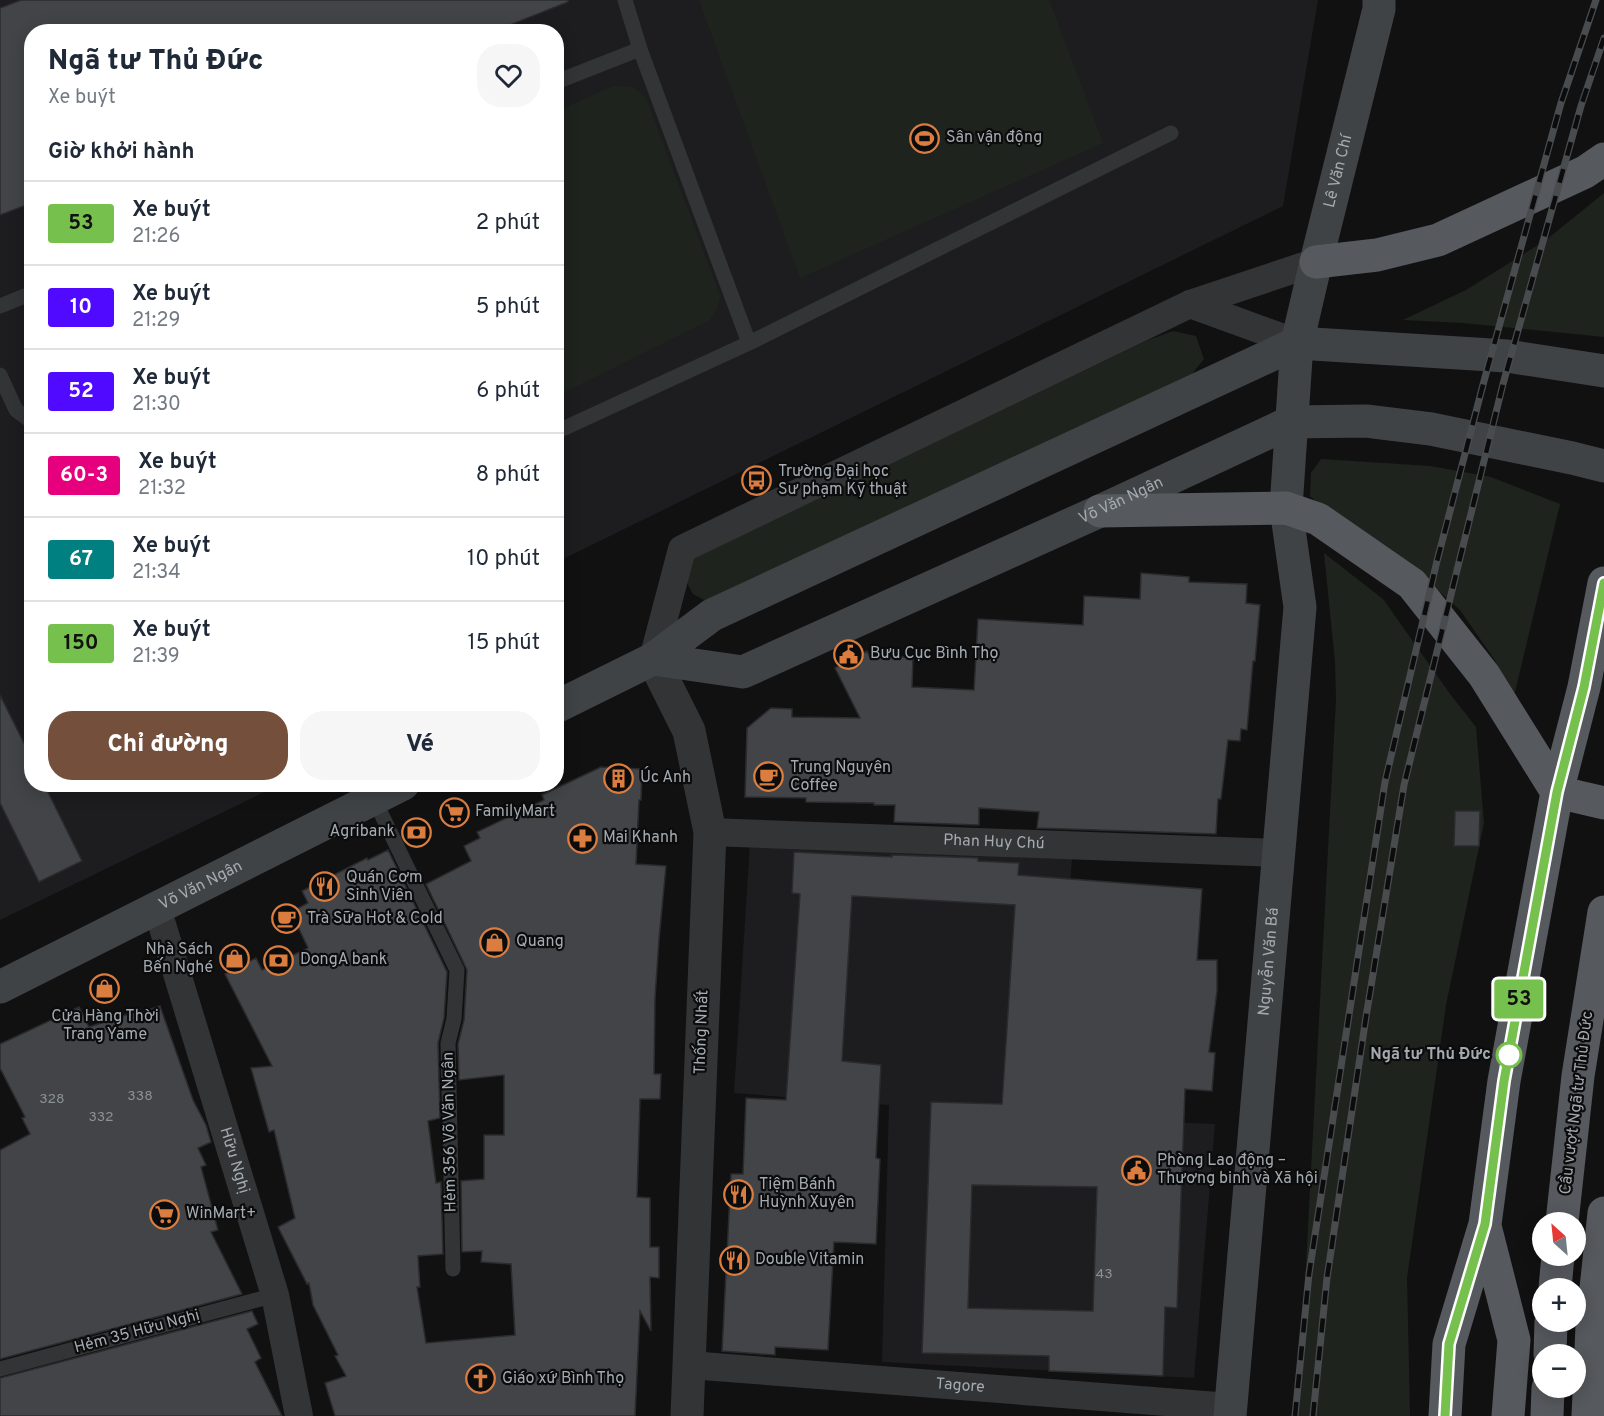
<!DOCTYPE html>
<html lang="vi">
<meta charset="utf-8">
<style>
body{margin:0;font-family:Overpass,sans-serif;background:#f6f6f7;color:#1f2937;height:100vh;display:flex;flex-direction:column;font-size:22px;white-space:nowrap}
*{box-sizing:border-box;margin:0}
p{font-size:20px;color:#747a83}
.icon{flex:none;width:33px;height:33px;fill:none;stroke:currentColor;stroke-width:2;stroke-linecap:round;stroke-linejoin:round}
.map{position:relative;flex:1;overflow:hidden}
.sheet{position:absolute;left:24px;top:24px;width:540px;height:768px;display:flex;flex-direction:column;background:#fff;border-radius:24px;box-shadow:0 3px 15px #0003}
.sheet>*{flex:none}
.badge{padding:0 12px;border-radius:4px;font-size:21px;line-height:39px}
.needle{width:39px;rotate:333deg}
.tools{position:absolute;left:1532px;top:1212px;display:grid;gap:12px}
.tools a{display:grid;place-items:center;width:54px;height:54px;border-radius:50%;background:#fff;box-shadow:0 3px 15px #0003;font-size:30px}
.map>.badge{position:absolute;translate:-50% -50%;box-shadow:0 0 0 3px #fff}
h2{padding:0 24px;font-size:22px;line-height:54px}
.round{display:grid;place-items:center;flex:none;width:63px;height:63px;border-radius:24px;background:#f6f6f7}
.overview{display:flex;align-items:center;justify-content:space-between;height:102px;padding:0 24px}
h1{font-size:28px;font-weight:800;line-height:45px}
.cta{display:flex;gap:12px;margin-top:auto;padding:12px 24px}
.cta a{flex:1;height:69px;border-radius:24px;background:#744f3b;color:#fff;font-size:24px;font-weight:800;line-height:69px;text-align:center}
.cta a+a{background:#f6f6f7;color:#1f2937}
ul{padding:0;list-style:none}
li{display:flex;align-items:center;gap:18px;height:84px;padding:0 24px;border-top:2px solid #e0e1e3}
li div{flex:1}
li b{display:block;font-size:22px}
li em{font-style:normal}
li .badge{min-width:66px;font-weight:700;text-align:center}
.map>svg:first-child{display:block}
</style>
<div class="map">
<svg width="1604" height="1416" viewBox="0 0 1604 1416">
<rect width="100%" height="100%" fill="#111112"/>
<path fill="#1d1d1f" d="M0,0h1318l-35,206 -726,356 -1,-530h-524v752l247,1 -279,135z
M750,843l322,15 -19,259 162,7 -21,254 -312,-16 7,-257 -155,-12z"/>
<path fill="#1e241d" d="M699,0h350l54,143 -303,135z
M613,86l21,1 12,11 74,198 -3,13 -7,11 -153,76v-285z
M1604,193v144l-141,-14 -60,-3 63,-30 80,-50z
M1173,331l23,5 8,23 -12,15 -482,229 -17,-9 -8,-15 7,-20 454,-218z
M1321,459l109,7 61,11 69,27 -46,192 -20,-37 -34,-49 -39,-35 -94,-63 -17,-16 1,-23z
M1324,553l59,46 67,95 26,33 8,96 -38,182 -39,273 3,138h-112l38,-717 -1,-37z"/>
<path fill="#424447" stroke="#2b2b2d" stroke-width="1.5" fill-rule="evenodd" d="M21,0h547v2l-76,30h-460v171l-32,12v-207z
M1141,573l48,4v5l58,2 -1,19 14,2 -5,56h-2l-6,69 -6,-1 -1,12 -12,-1 -7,59h-3l-2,35 -179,-6 2,-16 -60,-4v17l-85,-3 1,-17h-21v-2l-68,-1v-4l-61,-1 2,-69 24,-20 21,1v8l68,1 -25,-50 32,-17 3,6h43l-1,30 62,3 4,-71 105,6 1,-29 56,3z
M0,695l32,64v25h12l38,77 -43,21 -39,-79z
M601,767l41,2 -1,31h-2l-3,64 30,2 -7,73 -4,59 -1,76h7l-1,25h-20l-3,98 13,1v49h9v31l-9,-1 1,54 -11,-20 -5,105h-300l-10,-33 21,-7 -11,-20 3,-1 -25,-50 -4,-22 -2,1 -29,-57 17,-9 -21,-88 -5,2 -18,-64 21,-2 -47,-92 31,-16 6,12 46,-22 -17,-36 17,-9 -6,-12 65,-33 1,2 20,-10 59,122 -3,46 -6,25 2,75 -12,3 8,62 5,-1 2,72 -25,2 2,31h-3l9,56 89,-8 -4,-71 -30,-2 1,-11 -20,1 -1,-71 23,-2v-44h20v-60l-45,5 -1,-36 6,-24 3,-50 -41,-86 45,-23 -7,-15 16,-8 -3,-6 67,-32 -2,-5z
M1455,811h25l-1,35h-25z
M794,852l98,5v-2l86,3v3l41,2 -1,12 184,14 -5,71h20v31l-8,61 6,1 -3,38 -27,-2 -8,219 -12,-1 -2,69 -114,-5v-15l-127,-3 9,-251 71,2 13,-199 -163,-9 -10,165 39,4 -5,93 4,1 -4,85 -42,-2 -6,108 -53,-3v8l-53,-4 9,-177h12l3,-76 40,2 14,-206 -8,-1zM972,1185l125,2 -4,124 -125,-3z
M160,1006l33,94 13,25 5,17 -13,6 8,17 -5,2 17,63 -7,2 31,62 -242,65v-209l30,-16 -8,-16 3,-1 -25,-49v-24l79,-37 10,20 46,-15 1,2z
M252,1311l6,13 -11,5 14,29 -6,4 27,54h-282v-38z"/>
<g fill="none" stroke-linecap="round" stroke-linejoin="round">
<path stroke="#323436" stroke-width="15" d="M625,0l15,49 109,294
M556,82l84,-33
M0,306l32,-13
M0,375l16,35 16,12
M556,432l193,-89 422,-210
M374,799l83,171 -3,49 -6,24 5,226
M0,1369l275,-74"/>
<g stroke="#323436" stroke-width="28">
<path d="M1190,304l107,39"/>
<path d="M653,659l29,-110 508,-245 126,-42"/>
<path id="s1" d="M710,832l568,21"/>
<path id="s2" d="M157,908l118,387 24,121"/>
<path id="s3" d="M689,1365l541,42"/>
</g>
<path stroke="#323436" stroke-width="33" d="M653,659l36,72 21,101 -23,584"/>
<g stroke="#404346" stroke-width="33">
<path id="s4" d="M653,659l90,13 357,-161 191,-89 75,-1 65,8 141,29 32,8"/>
<path d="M556,707l97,-48 59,-44 585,-272 210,13 97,15"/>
<path id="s5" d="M0,987l403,-203"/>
<path id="s6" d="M1230,1416l70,-809 -14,-99 11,-165 19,-81 63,-253v-9"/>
</g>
<path stroke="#565a5e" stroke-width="33" d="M1316,262l61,-7 61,-15 147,-68 19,-13
M1100,511l186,-3 32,11 94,65 72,91 73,117 47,11
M1562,1222l16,-146 26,-164
M1485,1226l29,114 -6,76
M1555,1288l3,-32
M1550,1354l1,-32
M1445,1416l4,-72 36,-120 19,-143 53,-289 27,-105 20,-104
M1547,1416l1,-28
M1588,1416l4,-90 12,-113"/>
<defs>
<path id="rail" d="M1295,1416l14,-142 76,-492 52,-221 47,-180 77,-278 35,-103
M1313,1416l14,-138 39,-261 38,-232 99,-401 78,-278 23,-68"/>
</defs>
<use href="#rail" stroke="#494c4f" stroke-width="7"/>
<use href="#rail" stroke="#0c0c0d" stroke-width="4.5" stroke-dasharray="14" stroke-linecap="butt"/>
</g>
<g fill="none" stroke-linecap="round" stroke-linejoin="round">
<defs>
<path id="line" d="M1445,1416l4,-72 36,-120 19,-143 53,-289 27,-105 20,-104"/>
</defs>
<use href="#line" stroke="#fff" stroke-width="14"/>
<use href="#line" stroke="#76c04d" stroke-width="9"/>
</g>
<defs>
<symbol id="stadium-ring" viewBox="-11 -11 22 22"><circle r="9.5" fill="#0c0c0d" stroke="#db7d3f" stroke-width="1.5"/><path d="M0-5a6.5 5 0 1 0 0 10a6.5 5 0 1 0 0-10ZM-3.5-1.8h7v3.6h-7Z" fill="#db7d3f"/></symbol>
<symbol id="bus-ring" viewBox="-11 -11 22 22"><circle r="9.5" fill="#0c0c0d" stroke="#db7d3f" stroke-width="1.5"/><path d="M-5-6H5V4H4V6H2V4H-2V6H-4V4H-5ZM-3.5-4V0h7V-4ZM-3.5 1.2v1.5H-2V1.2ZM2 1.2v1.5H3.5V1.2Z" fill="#db7d3f"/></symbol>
<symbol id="civic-ring" viewBox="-11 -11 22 22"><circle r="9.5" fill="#0c0c0d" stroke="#db7d3f" stroke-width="1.5"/><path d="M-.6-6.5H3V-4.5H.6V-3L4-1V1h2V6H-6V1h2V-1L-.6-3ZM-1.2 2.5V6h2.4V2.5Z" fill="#db7d3f"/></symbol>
<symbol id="cafe-ring" viewBox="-11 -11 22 22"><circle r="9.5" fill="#0c0c0d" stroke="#db7d3f" stroke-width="1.5"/><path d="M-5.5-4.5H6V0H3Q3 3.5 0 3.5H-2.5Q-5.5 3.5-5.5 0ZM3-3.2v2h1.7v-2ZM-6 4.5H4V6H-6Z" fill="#db7d3f"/></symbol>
<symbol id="building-ring" viewBox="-11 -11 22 22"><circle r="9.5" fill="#0c0c0d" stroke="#db7d3f" stroke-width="1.5"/><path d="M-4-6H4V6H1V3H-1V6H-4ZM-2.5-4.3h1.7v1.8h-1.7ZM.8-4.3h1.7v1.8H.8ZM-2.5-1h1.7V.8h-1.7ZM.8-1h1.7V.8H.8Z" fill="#db7d3f"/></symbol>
<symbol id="supermarket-ring" viewBox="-11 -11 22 22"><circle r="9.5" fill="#0c0c0d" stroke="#db7d3f" stroke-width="1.5"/><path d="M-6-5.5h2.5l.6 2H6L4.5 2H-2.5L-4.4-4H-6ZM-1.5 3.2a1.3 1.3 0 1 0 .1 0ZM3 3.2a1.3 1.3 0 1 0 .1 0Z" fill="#db7d3f"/></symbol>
<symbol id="bank-ring" viewBox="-11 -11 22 22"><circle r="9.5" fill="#0c0c0d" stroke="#db7d3f" stroke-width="1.5"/><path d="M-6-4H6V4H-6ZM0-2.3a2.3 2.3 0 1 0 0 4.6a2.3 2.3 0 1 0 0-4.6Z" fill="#db7d3f"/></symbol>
<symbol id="pharmacy-ring" viewBox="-11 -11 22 22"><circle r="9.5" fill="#0c0c0d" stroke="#db7d3f" stroke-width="1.5"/><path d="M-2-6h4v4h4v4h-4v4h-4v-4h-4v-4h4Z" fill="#db7d3f"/></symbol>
<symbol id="restaurant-ring" viewBox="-11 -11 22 22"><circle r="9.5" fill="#0c0c0d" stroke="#db7d3f" stroke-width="1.5"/><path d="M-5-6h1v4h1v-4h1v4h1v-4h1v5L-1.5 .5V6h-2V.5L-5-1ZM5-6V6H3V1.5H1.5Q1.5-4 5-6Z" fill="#db7d3f"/></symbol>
<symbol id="shop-ring" viewBox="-11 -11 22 22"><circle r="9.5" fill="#0c0c0d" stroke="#db7d3f" stroke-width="1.5"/><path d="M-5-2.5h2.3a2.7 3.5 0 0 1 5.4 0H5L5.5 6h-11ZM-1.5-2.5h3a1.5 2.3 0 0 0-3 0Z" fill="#db7d3f"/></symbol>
<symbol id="church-ring" viewBox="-11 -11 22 22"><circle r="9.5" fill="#0c0c0d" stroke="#db7d3f" stroke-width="1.5"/><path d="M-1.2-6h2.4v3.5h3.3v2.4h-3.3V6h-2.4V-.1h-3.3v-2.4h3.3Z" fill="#db7d3f"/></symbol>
</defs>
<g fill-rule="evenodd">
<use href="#stadium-ring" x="908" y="122" width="33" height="33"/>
<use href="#bus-ring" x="740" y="464" width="33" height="33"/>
<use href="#civic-ring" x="832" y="638" width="33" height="33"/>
<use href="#cafe-ring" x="752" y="760" width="33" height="33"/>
<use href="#building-ring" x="602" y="762" width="33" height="33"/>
<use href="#supermarket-ring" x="438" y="796" width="33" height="33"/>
<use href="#bank-ring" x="400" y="816" width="33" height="33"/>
<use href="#pharmacy-ring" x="566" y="822" width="33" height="33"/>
<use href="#restaurant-ring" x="308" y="870" width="33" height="33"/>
<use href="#cafe-ring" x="270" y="902" width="33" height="33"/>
<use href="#shop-ring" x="478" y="926" width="33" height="33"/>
<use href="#shop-ring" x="218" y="942" width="33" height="33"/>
<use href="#bank-ring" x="262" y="944" width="33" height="33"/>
<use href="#shop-ring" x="88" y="972" width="33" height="33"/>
<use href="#civic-ring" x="1120" y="1154" width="33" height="33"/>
<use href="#restaurant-ring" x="722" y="1178" width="33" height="33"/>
<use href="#supermarket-ring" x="148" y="1198" width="33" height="33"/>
<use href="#restaurant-ring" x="718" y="1244" width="33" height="33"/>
<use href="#church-ring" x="464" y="1362" width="33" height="33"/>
</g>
<circle fill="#fff" stroke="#76c04d" stroke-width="3" cx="1509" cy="1055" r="12"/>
<g text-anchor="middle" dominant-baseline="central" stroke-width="4.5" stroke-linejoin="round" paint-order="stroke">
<g font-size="14" fill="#8b9196">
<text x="140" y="1096">338</text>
<text x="52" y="1099">328</text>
<text x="101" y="1117">332</text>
<text x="1104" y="1274">43</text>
</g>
<g font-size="16" fill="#a3abb1" stroke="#0c0c0d" text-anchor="start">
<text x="946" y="138">Sân vận động</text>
<text x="778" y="472">Trường Đại học<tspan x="778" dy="18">Sư phạm Kỹ thuật</tspan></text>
<text x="870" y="654">Bưu Cục Bình Thọ</text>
<text x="790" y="768">Trung Nguyên<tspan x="790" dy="18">Coffee</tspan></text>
<text x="640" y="778">Úc Anh</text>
<text x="475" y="812">FamilyMart</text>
<text x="395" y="832" text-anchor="end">Agribank</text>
<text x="603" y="838">Mai Khanh</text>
<text x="346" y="878">Quán Cơm<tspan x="346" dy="18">Sinh Viên</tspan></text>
<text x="307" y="919">Trà Sữa Hot &amp; Cold</text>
<text x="516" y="942">Quang</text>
<text x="213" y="950" text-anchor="end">Nhà Sách<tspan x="213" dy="18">Bến Nghé</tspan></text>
<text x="300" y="960">DongA bank</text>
<text x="105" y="1017" text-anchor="middle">Cửa Hàng Thời<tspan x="105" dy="18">Trang Yame</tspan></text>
<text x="1157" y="1161">Phòng Lao động –<tspan x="1157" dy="18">Thương binh và Xã hội</tspan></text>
<text x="759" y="1185">Tiệm Bánh<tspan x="759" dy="18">Huỳnh Xuyên</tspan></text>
<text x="186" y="1214">WinMart+</text>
<text x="755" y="1260">Double Vitamin</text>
<text x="502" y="1379">Giáo xứ Bình Thọ</text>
</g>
<g font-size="16" fill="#a3abb1" stroke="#0c0c0d">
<text stroke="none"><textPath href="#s6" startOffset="1254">Lê Văn Chí</textPath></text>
<text stroke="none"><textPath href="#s4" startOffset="506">Võ Văn Ngân</textPath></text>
<text stroke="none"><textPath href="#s1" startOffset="284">Phan Huy Chú</textPath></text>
<text stroke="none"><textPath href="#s5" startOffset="225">Võ Văn Ngân</textPath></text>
<text stroke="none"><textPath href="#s6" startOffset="456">Nguyễn Văn Bá</textPath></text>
<text transform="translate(702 1032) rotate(-88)">Thống Nhất</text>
<text transform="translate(1577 1103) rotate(-83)">Cầu vượt Ngã tư Thủ Đức</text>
<text transform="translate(450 1132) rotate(-91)">Hẻm 356 Võ Văn Ngân</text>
<text stroke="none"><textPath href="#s2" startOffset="264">Hữu Nghị</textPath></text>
<text transform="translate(137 1332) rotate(-15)">Hẻm 35 Hữu Nghị</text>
<text stroke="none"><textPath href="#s3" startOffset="272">Tagore</textPath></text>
</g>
<g font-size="16" font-weight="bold" fill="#a3abb1" stroke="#0c0c0d" text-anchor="end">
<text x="1491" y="1055">Ngã tư Thủ Đức</text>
</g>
</g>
</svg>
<div class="tools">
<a><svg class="needle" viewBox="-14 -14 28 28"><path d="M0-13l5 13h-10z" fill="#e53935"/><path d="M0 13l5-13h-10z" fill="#747a83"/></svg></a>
<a>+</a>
<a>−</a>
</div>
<b class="badge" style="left:1519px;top:999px;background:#76c04d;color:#111">53</b>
<section class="sheet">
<div class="overview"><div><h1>Ngã tư Thủ Đức</h1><p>Xe buýt</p></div><a class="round"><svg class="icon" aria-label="heart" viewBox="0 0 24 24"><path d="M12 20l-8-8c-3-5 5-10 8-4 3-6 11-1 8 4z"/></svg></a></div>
<h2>Giờ khởi hành</h2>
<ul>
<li><span class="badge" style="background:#76c04d;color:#111">53</span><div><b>Xe buýt</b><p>21:26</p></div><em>2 phút</em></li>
<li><span class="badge" style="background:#4f0aff;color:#fff">10</span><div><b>Xe buýt</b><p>21:29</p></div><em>5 phút</em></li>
<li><span class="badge" style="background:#4f0aff;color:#fff">52</span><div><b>Xe buýt</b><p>21:30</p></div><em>6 phút</em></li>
<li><span class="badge" style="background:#e6007e;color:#fff">60-3</span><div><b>Xe buýt</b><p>21:32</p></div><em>8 phút</em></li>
<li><span class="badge" style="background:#008080;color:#fff">67</span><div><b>Xe buýt</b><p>21:34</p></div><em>10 phút</em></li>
<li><span class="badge" style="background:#76c04d;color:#111">150</span><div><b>Xe buýt</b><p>21:39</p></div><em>15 phút</em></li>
</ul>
<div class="cta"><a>Chỉ đường</a><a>Vé</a></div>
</section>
</div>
